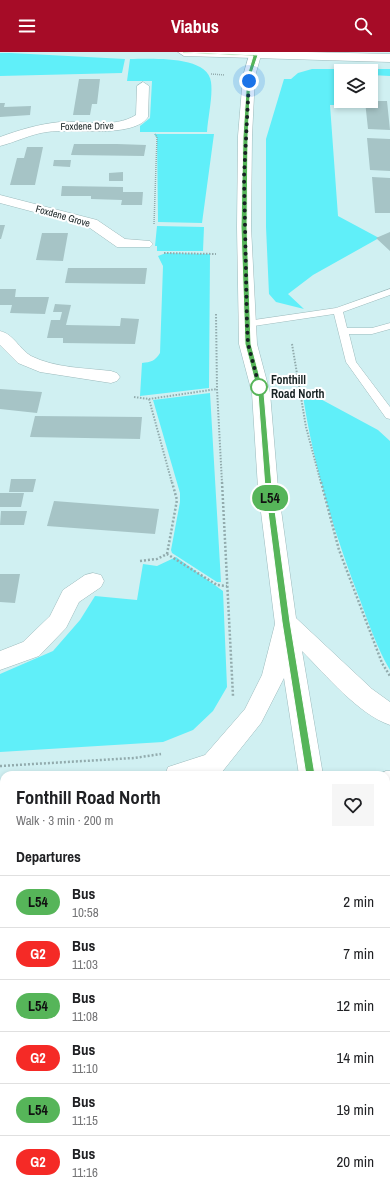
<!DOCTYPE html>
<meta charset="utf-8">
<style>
body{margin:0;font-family:"Archivo Narrow",sans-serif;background:#f6f6f6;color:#202124;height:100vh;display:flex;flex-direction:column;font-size:15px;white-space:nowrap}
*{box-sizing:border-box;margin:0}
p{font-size:13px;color:#757577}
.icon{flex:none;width:22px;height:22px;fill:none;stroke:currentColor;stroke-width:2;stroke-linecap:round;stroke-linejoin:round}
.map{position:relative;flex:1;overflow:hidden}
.drawer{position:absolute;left:0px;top:719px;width:390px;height:424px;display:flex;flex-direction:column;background:#fff;border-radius:12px 12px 0 0;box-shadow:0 2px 6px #0003}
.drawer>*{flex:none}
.badge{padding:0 8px;border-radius:13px;font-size:14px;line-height:26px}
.tools{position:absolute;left:334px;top:12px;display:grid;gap:8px}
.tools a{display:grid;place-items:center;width:44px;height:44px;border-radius:0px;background:#fff;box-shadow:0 2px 6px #0003;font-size:20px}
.you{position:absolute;width:20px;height:20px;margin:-10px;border:3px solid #fff;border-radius:50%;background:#1a73e8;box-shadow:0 0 0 6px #1a73e833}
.map>.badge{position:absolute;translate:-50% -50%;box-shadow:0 0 0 2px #fff}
h2{padding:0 16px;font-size:15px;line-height:36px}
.round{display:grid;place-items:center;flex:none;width:42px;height:42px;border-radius:0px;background:#f6f6f6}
.overview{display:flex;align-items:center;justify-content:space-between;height:68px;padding:0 16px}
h1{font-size:19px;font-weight:800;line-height:30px}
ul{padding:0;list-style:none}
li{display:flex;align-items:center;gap:12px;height:52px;padding:0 16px;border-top:1px solid #e0e0e0}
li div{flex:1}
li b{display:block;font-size:15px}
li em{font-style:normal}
li .badge{min-width:44px;font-weight:700;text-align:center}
header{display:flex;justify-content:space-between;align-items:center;height:52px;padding:0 16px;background:#a60c27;color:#fff;font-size:18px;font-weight:800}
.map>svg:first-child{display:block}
</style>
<header><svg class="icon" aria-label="menu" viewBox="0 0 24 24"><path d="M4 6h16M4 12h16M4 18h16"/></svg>Viabus<svg class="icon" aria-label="search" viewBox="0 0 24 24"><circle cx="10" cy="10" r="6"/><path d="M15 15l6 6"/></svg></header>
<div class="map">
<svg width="390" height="1143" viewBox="0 0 390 1143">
<rect width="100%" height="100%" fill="#d0f0f2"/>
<path fill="#60eff9" d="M0,1h11l114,6 -3,14 -122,3z
M130,7c20,0 78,-4 81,23 2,14 -3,35 -4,50h-67v-6l10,-8 2,-37h-25z
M312,17h78v7l-19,-1v-4h-30v16l-7,3 2,15h-6l8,111 41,22 -66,37 -25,19 16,15 -28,-7 -7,-8 -3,-67v-88l18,-60h7l7,-6z
M154,82h60l-12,89 -44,-1 -1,-84z
M157,174l47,1 -1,24h-46v-5h-2z
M166,201l44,1 -1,134 -69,8 2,-33c9,-1 13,-2 18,-10l3,-87 -5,-10z
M302,337l76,41 12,11v229c-13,-22 -21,-46 -30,-70 -26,-67 -48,-139 -58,-211z
M210,341l11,189h-4l-45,-29 -1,-3 9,-48v-9l-27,-93z
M176,505l47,34 4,96 -14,24 -20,19 -30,12 -163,10v-78l53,-23 27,-31 15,-24 42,4 6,-36 14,2z
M0,888h4v251h281l1,4h-286z"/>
<path fill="#a6c4c6" d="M79,27h21l-3,25h-5l-2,11h-17z
M365,49h22l3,29 -22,-1z
M0,51h5l-1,4 27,-1 -1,9 -30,2z
M367,86l23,1v32l-20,-1z
M74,92h43l29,1 -2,11 -73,-1z
M27,95h16l-8,38h-25l7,-27h7z
M54,108h17l-1,7 -17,-1z
M123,120v9h-14v-8z
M372,125l18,1v35h-15z
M62,134l61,1v5h20l-1,13h-21l1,-5 -31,-1v-3h-30z
M0,173h5l-4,14h-1z
M390,180v19l-14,-13z
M42,181h26l-5,28 -27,-1z
M68,216h79l-2,16 -80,-1z
M0,237h16l-1,8h34l-4,17 -35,-1 2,-8h-12z
M55,252l16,1 -5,20 54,1 1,-8 18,1 -4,25 -72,-1v-5h-16l4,-18h9l2,-8h-9z
M0,337l42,3 -5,21 -37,-4z
M35,364l107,1 -2,22 -110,-2z
M11,427h25l-3,13h-24z
M0,441h24l-3,14h-21z
M54,449l105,8 -4,25 -108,-8z
M1,459h26l-3,14h-24z
M0,522h20l-5,29 -15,-1z"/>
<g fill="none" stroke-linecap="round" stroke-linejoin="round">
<defs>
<path id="service" d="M390,237v6l-47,17 4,16h25l18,-5v6l-18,5h-23l7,28 34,45v12l-4,-1 -40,-56 -12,-48 -87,13 -5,-3 5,-3 89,-13z"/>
<path id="minor" d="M143,30l6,4 -1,31c-15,22 -76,11 -101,15 -16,2 -31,10 -47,14v-9c19,-7 39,-13 60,-15 25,-2 53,7 76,-7l1,-29z
M0,143l97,25 28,19 25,2 3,3 -3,3h-33l-30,-21 -87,-23z
M0,279c14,3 19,18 31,25 24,12 54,12 80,15l6,2 3,4 -3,4 -6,2 -71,-11 -22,-9 -18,-18z
M93,521l8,2 3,6 -3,6 -22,15 -13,26 -27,28 -39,14v-19l23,-9 27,-26 13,-26 22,-15z"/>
<path id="tertiary" d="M178,0h128l84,2v8l-206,-6z
M386,719h4v22h-4v-18h-9z
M0,739h4v24h-4z
M386,765h4v24h-4z
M0,787h4v24h-4z"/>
<path id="secondary" d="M250,0h12l-7,24 -3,60 -1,91 6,117 13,49 8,95 18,130 76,71 18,13v23c-32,-11 -64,-50 -88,-74l21,124h-24l-15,-97 -23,45 -39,49 -9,3h-48l3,-8 37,-12 40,-46 17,-34 13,-51 -17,-136 -6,-95 -13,-49 -2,-117 1,-91 5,-60z
M386,1015l4,2v43l-4,-1z
M386,1085l4,2v39l-4,-2z"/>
</defs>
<use href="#service" stroke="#9cbabc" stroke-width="1"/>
<use href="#minor" stroke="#9cbabc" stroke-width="1"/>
<use href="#tertiary" stroke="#9cbabc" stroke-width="1"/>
<use href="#secondary" stroke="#9cbabc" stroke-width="1"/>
<path stroke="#92abad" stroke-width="1.5" stroke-dasharray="1 1" stroke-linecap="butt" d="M211,22l14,1
M154,172l3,-87 -2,-3"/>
<path stroke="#92abad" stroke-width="2" stroke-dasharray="1.5 1.5" stroke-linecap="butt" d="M164,201l52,1
M216,262l1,75 5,94
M292,292l14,83 15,56
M134,345l15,2 68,-10
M149,347l23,84"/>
<path stroke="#92abad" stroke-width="2.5" stroke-dasharray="2 2" stroke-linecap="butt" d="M222,430l11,214
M321,430l18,68 43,113 8,13
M167,502l10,-54 -5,-18
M140,509l17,-2 10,-5 50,31 10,1
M0,714l134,-8 27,-4"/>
<path stroke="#92abad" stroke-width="3" stroke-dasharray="2.5 2.5" stroke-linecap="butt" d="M337,1139l1,4"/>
<use href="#service" fill="#fff" fill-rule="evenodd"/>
<use href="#minor" fill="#fff" fill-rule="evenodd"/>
<use href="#tertiary" fill="#fff" fill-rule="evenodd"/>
<use href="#secondary" fill="#fff" fill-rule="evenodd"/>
</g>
<path fill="#56b559" stroke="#fff" d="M182,1l1,-1 75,3 -7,21 -3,60 -1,91 4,117 13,49 8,95 18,134 25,153 -4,4 -5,-4 -24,-153 -17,-134 -7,-95 -13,-49 -4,-117 2,-91 4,-60 6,-20z"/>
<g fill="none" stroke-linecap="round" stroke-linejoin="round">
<path stroke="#172223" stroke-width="4" stroke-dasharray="0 7.2" d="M249,29l-5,96 3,147 1,20 13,49 -2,-6"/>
</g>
<circle fill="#fff" stroke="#56b559" stroke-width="2" cx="259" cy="335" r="8"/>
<g text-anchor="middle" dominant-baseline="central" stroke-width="4" stroke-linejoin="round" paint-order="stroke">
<g font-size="10" fill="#172223" stroke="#fff">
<text transform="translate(87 74) rotate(-1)">Foxdene Drive</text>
<text transform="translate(63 164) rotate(16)">Foxdene Grove</text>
</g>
<g font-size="12" font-weight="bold" fill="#172223" stroke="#fff" text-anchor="start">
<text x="271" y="328">Fonthill<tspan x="271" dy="14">Road North</tspan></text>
</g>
</g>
</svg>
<div class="tools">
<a><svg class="icon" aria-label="layers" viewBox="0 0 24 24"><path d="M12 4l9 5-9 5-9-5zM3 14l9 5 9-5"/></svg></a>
</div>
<div class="you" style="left:249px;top:29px"></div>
<b class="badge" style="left:270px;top:446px;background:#56b559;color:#111">L54</b>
<section class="drawer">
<div class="overview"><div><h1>Fonthill Road North</h1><p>Walk · 3 min · 200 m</p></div><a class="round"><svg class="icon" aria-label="heart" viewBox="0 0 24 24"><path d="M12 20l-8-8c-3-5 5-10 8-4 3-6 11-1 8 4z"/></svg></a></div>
<h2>Departures</h2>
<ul>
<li><span class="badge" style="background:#56b559;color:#111">L54</span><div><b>Bus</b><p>10:58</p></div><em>2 min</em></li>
<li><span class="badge" style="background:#f52a26;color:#fff">G2</span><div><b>Bus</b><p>11:03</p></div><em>7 min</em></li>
<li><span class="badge" style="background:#56b559;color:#111">L54</span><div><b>Bus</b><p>11:08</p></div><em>12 min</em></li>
<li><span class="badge" style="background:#f52a26;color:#fff">G2</span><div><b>Bus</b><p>11:10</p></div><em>14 min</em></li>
<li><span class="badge" style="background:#56b559;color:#111">L54</span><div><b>Bus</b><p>11:15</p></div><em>19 min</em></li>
<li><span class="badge" style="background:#f52a26;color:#fff">G2</span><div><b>Bus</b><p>11:16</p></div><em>20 min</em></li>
</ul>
</section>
</div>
